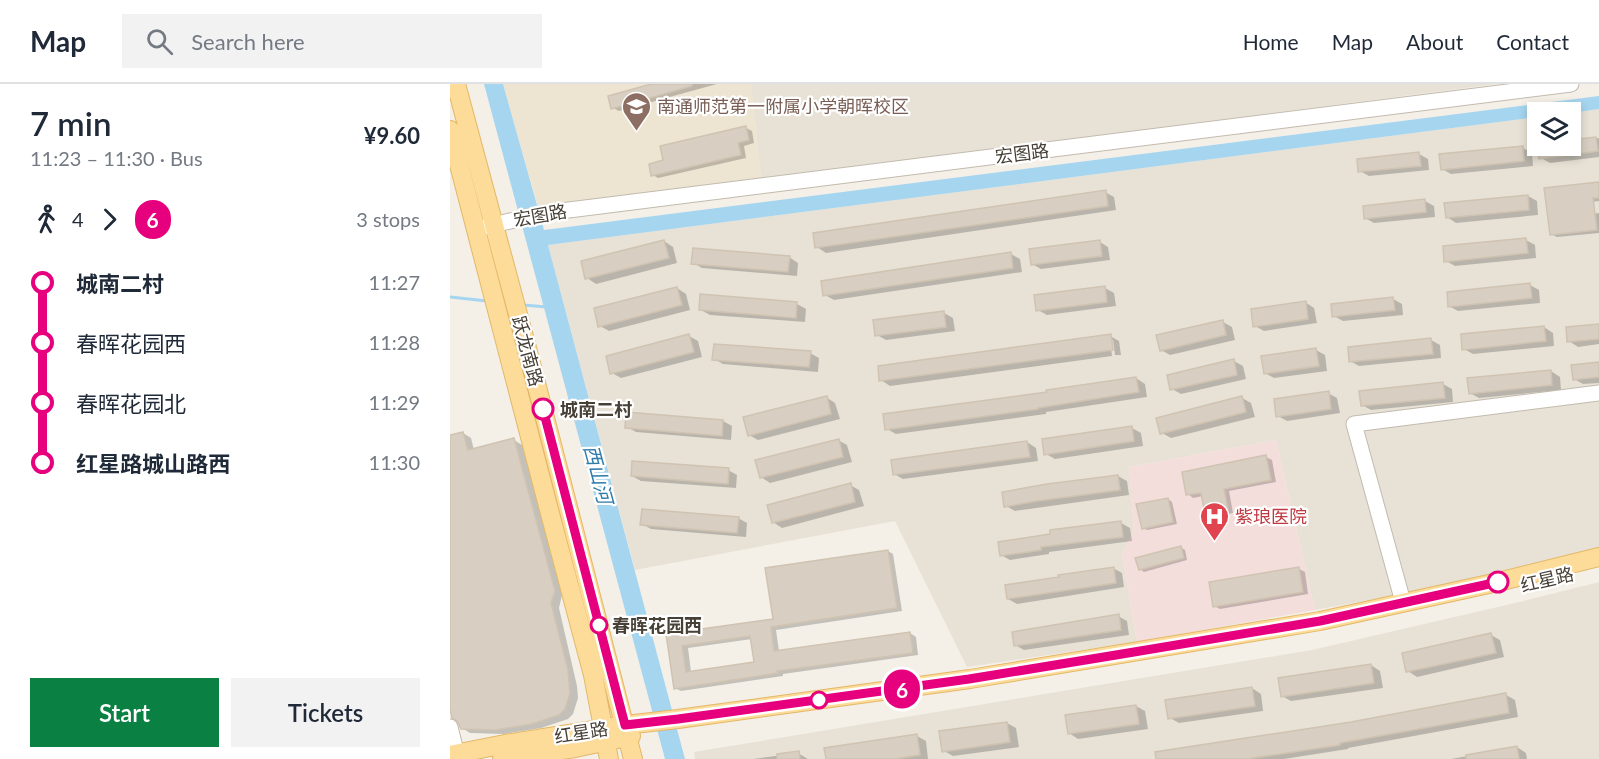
<!DOCTYPE html>
<meta charset="utf-8">
<style>
body{margin:0;font-family:Lato,"Noto Sans SC",sans-serif;background:#f2f2f3;color:#1f2937;height:100vh;display:flex;flex-direction:column;font-size:22px;white-space:nowrap}
*{box-sizing:border-box;margin:0}
p{font-size:20px;color:#747a83}
.icon{flex:none;width:33px;height:33px;fill:none;stroke:currentColor;stroke-width:2;stroke-linecap:round;stroke-linejoin:round}
.map{position:relative;flex:1;overflow:hidden}
.drawer{display:flex;flex-direction:column;background:#fff;width:450px}
.drawer>*{flex:none}
.badge{padding:0 12px;border-radius:20px;font-size:21px;line-height:39px}
.fabs{position:absolute;left:1077px;top:18px;display:grid;gap:12px}
.fabs a{display:grid;place-items:center;width:54px;height:54px;border-radius:0px;background:#fff;box-shadow:0 3px 9px #0003;font-size:30px}
.map>.badge{position:absolute;translate:-50% -50%;box-shadow:0 0 0 3px #fff}
.legs{display:flex;align-items:center;gap:9px;height:66px;padding:0 30px;font-size:20px}
.legs p{margin-inline-start:auto}
.overview{display:flex;align-items:center;justify-content:space-between;height:102px;padding:0 30px}
h1{font-size:33px;font-weight:600;line-height:45px}
.cta{display:flex;gap:12px;margin-top:auto;padding:12px 30px}
.cta a{flex:1;height:69px;border-radius:0px;background:#0b8043;color:#fff;font-size:24px;font-weight:600;line-height:69px;text-align:center}
.cta a+a{background:#f2f2f3;color:#1f2937}
ul{padding:0 30px;list-style:none}
li{display:flex;align-items:center;gap:21px;height:60px;font-size:22px}
li i{display:grid;place-items:center;width:9px;height:100%;margin:0 8px;background:currentColor}
li i::after{content:'';width:15px;height:15px;margin:-8px;border:4px solid;border-radius:50%;background:#fff}
li p{margin-inline-start:auto}
li:first-child i{background:linear-gradient(#0000 50%,currentColor 0)}
li:last-child i{background:linear-gradient(currentColor 50%,#0000 0)}
header{display:flex;align-items:center;gap:36px;box-sizing:border-box;height:84px;padding:0 30px;background:#fff;border-bottom:2px solid #e0e1e3}
header strong{font-size:28px}
nav{display:flex;gap:33px;margin-inline-start:auto;font-size:21px}
.search{width:420px;height:54px;background:#f2f2f3;display:flex;align-items:center;gap:15px;box-sizing:border-box;padding:0 21px;border-radius:0px;color:#747a83;font-size:22px}
main{display:flex;flex:1;min-height:0}
.map>svg:first-child{display:block}
</style>
<header>
<strong>Map</strong>
<div class="search"><svg class="icon" aria-label="search" viewBox="0 0 24 24"><circle cx="10" cy="10" r="6"/><path d="M15 15l6 6"/></svg>Search here</div>
<nav><a>Home</a><a>Map</a><a>About</a><a>Contact</a></nav>
</header>
<main>
<section class="drawer">
<div class="overview"><div><h1>7 min</h1><p>11:23 – 11:30 · Bus</p></div><b>¥9.60</b></div>
<div class="legs"><svg class="icon" aria-label="walk" viewBox="0 0 24 24"><circle cx="13" cy="4" r="2"/><path d="M13 8l-2 6 4 7M11 14l-3 7M7 12l3-4h3l4 4"/></svg>4<svg class="icon" aria-label="forward" viewBox="0 0 24 24"><path d="M9 5l7 7-7 7"/></svg><b class="badge" style="background:#e6007e;color:#fff">6</b><p>3 stops</p></div>
<ul>
<li><i style="color:#e6007e"></i><b>城南二村</b><p>11:27</p></li>
<li><i style="color:#e6007e"></i><span>春晖花园西</span><p>11:28</p></li>
<li><i style="color:#e6007e"></i><span>春晖花园北</span><p>11:29</p></li>
<li><i style="color:#e6007e"></i><b>红星路城山路西</b><p>11:30</p></li>
</ul>
<div class="cta"><a>Start</a><a>Tickets</a></div>
</section>
<div class="map">
<svg width="1149" height="675" viewBox="0 0 1149 675">
<rect width="100%" height="100%" fill="#f4f0e8"/>
<path fill="#e8e2d6" d="M301,0h745l-735,95z
M1149,25v439l-150,37 -134,25 -39,-170 -147,27 5,64 -12,23 15,88 -170,25 -72,-146 -260,49 -87,-325 989,-128 1,29h32l1,-33z
M1149,498v177h-904l-1,-7 618,-102 203,-47z"/>
<path fill="#ede4d2" d="M53,0h248l10,95 -223,28z"/>
<path fill="#f4dedc" d="M826,356l39,170 -178,32 -15,-88 12,-23 -5,-64z"/>
<path fill="#a6d5f0" d="M34,0h19l41,146 1055,-134v13l-28,4 -33,-1 -1,5 -989,128 137,514h-20z"/>
<path fill="#0003" fill-rule="evenodd" d="M207,0h60l-98,27 -6,-3z
M296,44l6,3 2,12 -10,3 2,12 -88,20 -5,-3 12,-14z
M1149,54v19l-49,6 -9,-5 -2,-12h31v-4z
M1073,64l9,5 1,13 -82,8 -9,-5z
M969,70l9,5 1,11 -60,6 -9,-5z
M1149,100v17l-8,1 1,12 7,-1v20l-42,4 -6,-3z
M655,108l9,5 2,13 -290,43 -9,-6z
M1078,112l9,5 1,14 -82,8 -9,-6z
M975,117l9,5 1,11 -61,6 -9,-5z
M1076,156l9,5 1,13 -81,8 -9,-5z
M214,157l9,6 4,16 -81,21 -9,-6z
M650,158l8,5 2,13 -69,9 -9,-5z
M561,170l9,5 2,13 -188,28 -9,-5z
M339,173l9,6 -1,13 -95,-8 -9,-5z
M1080,201l9,5 1,13 -82,8 -9,-5z
M227,204l9,6 4,16 -81,21 -9,-5z
M655,204l9,5 2,13 -69,9 -9,-5z
M943,215l9,5 1,11 -60,6 -9,-5z
M855,218l9,6 3,15 -53,8 -9,-5z
M347,220l9,5 -1,13 -95,-7 -9,-5z
M494,229l9,5 2,13 -69,9 -9,-5z
M773,238l9,5 3,13 -65,15 -9,-5z
M1149,241v19l-21,3 -9,-6z
M1094,243l9,6 1,13 -81,8 -9,-5z
M239,252l9,5 4,16 -81,21 -9,-5z
M660,252l9,5 2,14h-6l-2,-15h-3l2,16 -222,30 -9,-6z
M981,256l9,5 1,13 -82,8 -9,-5z
M866,266l9,5 2,16 -53,7 -9,-5z
M360,269l9,5 -1,14 -95,-8 -9,-5z
M784,277l9,5 3,13 -65,15 -9,-5z
M1149,279v20l-16,1 -9,-5z
M1101,287l9,6 1,13 -82,8 -9,-5z
M686,294l9,6 2,13 -101,15v2l-150,20 -9,-5 161,-36z
M993,300l9,5 1,13 -82,8 -9,-5z
M878,309l9,5 3,15 -53,8 -9,-5z
M376,313l9,6 5,16 -82,21 -9,-5z
M792,314l9,5 4,14 -84,21 -9,-5z
M273,337l9,5 -1,14 -95,-8 -9,-5z
M682,344l9,5 2,13 -88,13 -9,-5z
M13,349l8,5 3,12 40,-10 8,5 40,150 -3,13 18,78 1,12 -5,16 -5,5 -27,9 -37,6 -34,-1 -8,-5 -12,-25v-266z
M388,356l9,5 5,17 -82,21 -9,-6z
M577,358l9,6 2,13 -135,18 -9,-5z
M816,373l6,3 4,22 -47,9 4,22 -21,4 -5,-3 -4,-18 -10,2 -5,-4z
M278,386l9,5 -1,13 -95,-7 -9,-5z
M668,392l9,5 2,14 -114,16 -9,-5 42,-21z
M400,401l9,5 5,16 -82,22 -9,-6z
M718,415l4,3 5,22 -30,6 -4,-2z
M288,434l9,5 -1,14 -95,-8 -9,-5z
M671,439l9,5 2,13 -83,11v2l-39,6 -9,-5z
M730,463l5,3 2,10 -43,12 -4,-3z
M438,467l5,3 9,57 -126,19 3,21 131,-18 6,4 2,18 -135,19v2l-102,15 -6,-3 -7,-53 106,-15zM302,555l3,24 -64,9 -3,-24z
M663,484l9,5 2,14 -107,17 -9,-5 52,-20z
M849,485l6,3 3,22 -88,15 -6,-3z
M668,532l9,5 2,14 -105,15 -9,-5z
M1041,551l9,5 4,17 -87,20 -9,-6z
M921,581l9,6 3,17 -92,13 -9,-5z
M802,604l9,6 2,17 -84,12 -9,-5z
M1056,611l9,5 3,17 -170,31v1l-64,10h-127z
M686,622l9,5 3,18 -70,10 -9,-6z
M557,639l9,5 3,19 -66,9 -9,-5z
M467,652l9,5 2,18h-101z
M1067,663l9,6 1,6h-76z
M348,669l10,6h-55z"/>
<g fill="none" stroke-linecap="round" stroke-linejoin="round">
<path stroke="#a6d5f0" stroke-width="3" d="M0,213l37,4
M73,221l24,2"/>
</g>
<path fill="#d8cec1" stroke="#d0c3b1" stroke-width="1.5" fill-rule="evenodd" d="M201,0h41v2l-81,23 -3,-13z
M296,42l3,14 -11,3 3,12 -90,21 -2,-12 14,-4 -3,-14z
M1146,53l2,14 -59,8 -2,-13h33v-6z
M1073,62l1,15 -83,9 -2,-16z
M969,68l2,14 -63,6 -1,-13z
M1149,98v16h-6l4,32 -47,5 -6,-47z
M656,106l2,16 -293,42 -2,-15z
M1078,111l1,15 -83,8 -2,-15z
M975,115l1,13 -62,7 -1,-13z
M1076,154l2,15 -84,9 -1,-16z
M214,156l5,18 -84,21 -4,-18z
M650,156l2,16 -71,9 -2,-16z
M243,164l97,8 -2,16 -97,-8z
M561,168l2,16 -190,28 -2,-15z
M1080,199l2,15 -84,9 -1,-15z
M655,202l2,16 -71,9 -2,-16z
M227,203l5,18 -84,22 -4,-19z
M250,210l97,8 -1,16 -97,-8z
M943,213l2,13 -63,7 -1,-13z
M856,217l2,18 -55,8 -2,-18z
M494,227l2,16 -71,9 -2,-16z
M773,236l3,15 -66,16 -4,-16z
M1149,240v15l-32,3 -1,-15z
M1094,242l2,15 -84,9 -1,-16z
M239,250l5,18 -84,22 -4,-18z
M661,250l2,16 -234,31 -1,-15z
M981,254l2,16 -84,8 -1,-15z
M264,260l97,7 -2,16 -97,-7z
M866,264l3,18 -55,8 -3,-18z
M784,275l3,16 -67,15 -3,-15z
M1149,278v15l-26,3 -2,-15z
M1101,286l1,15 -83,9 -2,-16z
M686,293l3,15 -101,16v1l-153,21 -2,-16 164,-22 -1,-2z
M993,298l2,16 -84,8 -2,-15z
M879,307l2,18 -55,8 -2,-18z
M377,312l4,18 -83,22 -5,-19z
M792,312l4,16 -86,22 -4,-16z
M176,328l97,8 -1,16 -97,-8z
M682,342l2,15 -90,14 -2,-16z
M13,348l5,18 46,-12 41,153 -4,12 17,67 2,23 -5,16 -6,6 -27,9 -37,6 -34,-1 -4,-8 -5,-3 -2,-9v-274z
M389,355l4,18 -83,21 -5,-18z
M577,357l3,16 -137,18 -2,-15z
M816,371l5,25 -47,9 4,21 -23,5 -4,-22 -15,2 -4,-23z
M182,377l97,7 -1,16 -97,-8z
M668,391l2,15 -83,11 -33,6 -2,-15 45,-8z
M401,399l4,19 -83,21 -5,-18z
M718,414l5,24 -31,7 -6,-25z
M192,425l97,8 -2,16 -97,-8z
M671,437l2,16 -82,10v3l-41,6 -2,-14 52,-8v-4z
M731,462l3,12 -45,12 -4,-12z
M438,466l9,58 -126,19 3,24 136,-19 3,21 -136,18 1,2 -104,16 -8,-55 107,-15 -8,-51zM300,552l4,26 -68,10 -4,-26z
M664,483l2,16 -109,16 -2,-14 54,-8 -1,-2z
M849,483l4,25 -90,15 -4,-25z
M669,530l2,16 -107,16 -2,-14z
M1041,549l5,20 -90,19 -4,-19z
M921,580l3,19 -93,14 -3,-19z
M802,603l3,19 -87,13 -3,-19z
M1056,609l3,20 -169,30v2l-94,14h-90l-1,-7 196,-30z
M686,621l3,19 -71,10 -3,-19z
M557,638l3,20 -68,10 -3,-21z
M467,650l3,21 -26,4h-68l-2,-11z
M1067,662l2,13h-53v-4z
M349,667l1,8h-23v-5z"/>
<g fill="none" stroke-linecap="round" stroke-linejoin="round">
<defs>
<path id="minor" d="M34,143l61,-14 1026,-129
M953,518l-49,-178 245,-31
M0,643l8,32"/>
<path id="major" d="M6,0l70,260 107,415
M0,46l98,376 45,169 16,84
M0,671l55,-11 120,-19 53,-6 292,-40 350,-58 178,-39 101,-25
M52,675l73,-11 56,-12"/>
</defs>
<use href="#minor" stroke="#c2baae" stroke-width="17"/>
<use href="#major" stroke="#e2b868" stroke-width="20"/>
<use href="#minor" stroke="#fff" stroke-width="15"/>
<use href="#major" stroke="#fddb99" stroke-width="18"/>
</g>
<g fill="none" stroke-linecap="round" stroke-linejoin="round">
<defs>
<path id="line-1" d="M93,325l82,316 53,-6 291,-40 147,-24 204,-34 178,-39"/>
</defs>
<use href="#line-1" stroke="#fff" stroke-width="14"/>
<use href="#line-1" stroke="#e6007e" stroke-width="9"/>
</g>
<defs>
<symbol id="school-pin" viewBox="-11 -11 22 30"><path d="M0 17L-7.5 6A9.5 9.5 0 1 1 7.5 6Z" fill="#8d6e63" stroke="#fff"/><path d="M0-5L7-2L0 1L-7-2ZM-4 1L0 2.5L4 1V4Q0 6-4 4Z" fill="#fff"/></symbol>
<symbol id="hospital-pin" viewBox="-11 -11 22 30"><path d="M0 17L-7.5 6A9.5 9.5 0 1 1 7.5 6Z" fill="#e0444e" stroke="#fff"/><path d="M-5-5h3v3.5h4V-5h3V5h-3V1.5h-4V5h-3Z" fill="#fff"/></symbol>
</defs>
<g fill-rule="evenodd">
<use href="#school-pin" x="170" y="6" width="33" height="45"/>
<use href="#hospital-pin" x="748" y="416" width="33" height="45"/>
</g>
<g fill="#fff" stroke="#e6007e" stroke-width="3">
<circle cx="93" cy="325" r="10"/>
<circle cx="1048" cy="498" r="10"/>
<circle cx="149" cy="541" r="8"/>
<circle cx="369" cy="616" r="8"/>
</g>
<g text-anchor="middle" dominant-baseline="central" stroke-width="4.5" stroke-linejoin="round" paint-order="stroke">
<g font-size="18" fill="#785e54" stroke="#fff" text-anchor="start">
<text x="207" y="22">南通师范第一附属小学朝晖校区</text>
</g>
<g font-size="18" fill="#474037" stroke="#fff">
<text transform="translate(572 69) rotate(-7)">宏图路</text>
<text transform="translate(90 131) rotate(-10)">宏图路</text>
<text transform="translate(78 267) rotate(75)">跃龙南路</text>
<text transform="translate(1097 495) rotate(-13)">红星路</text>
<text transform="translate(131 648) rotate(-9)">红星路</text>
</g>
<g font-size="18" font-weight="bold" fill="#474037" stroke="#fff" text-anchor="start">
<text x="110" y="325">城南二村</text>
<text x="162" y="541">春晖花园西</text>
</g>
<g font-size="18" fill="#be3a42" stroke="#fff" text-anchor="start">
<text x="785" y="432">紫琅医院</text>
</g>
<g font-size="20" font-style="italic" fill="#2f7cab" stroke="#fff">
<text transform="translate(149 390) rotate(75)">西山河</text>
</g>
</g>
</svg>
<div class="fabs">
<a><svg class="icon" aria-label="layers" viewBox="0 0 24 24"><path d="M12 4l9 5-9 5-9-5zM3 14l9 5 9-5"/></svg></a>
</div>
<b class="badge" style="left:452px;top:605px;background:#e6007e;color:#fff">6</b>
</div>
</main>
